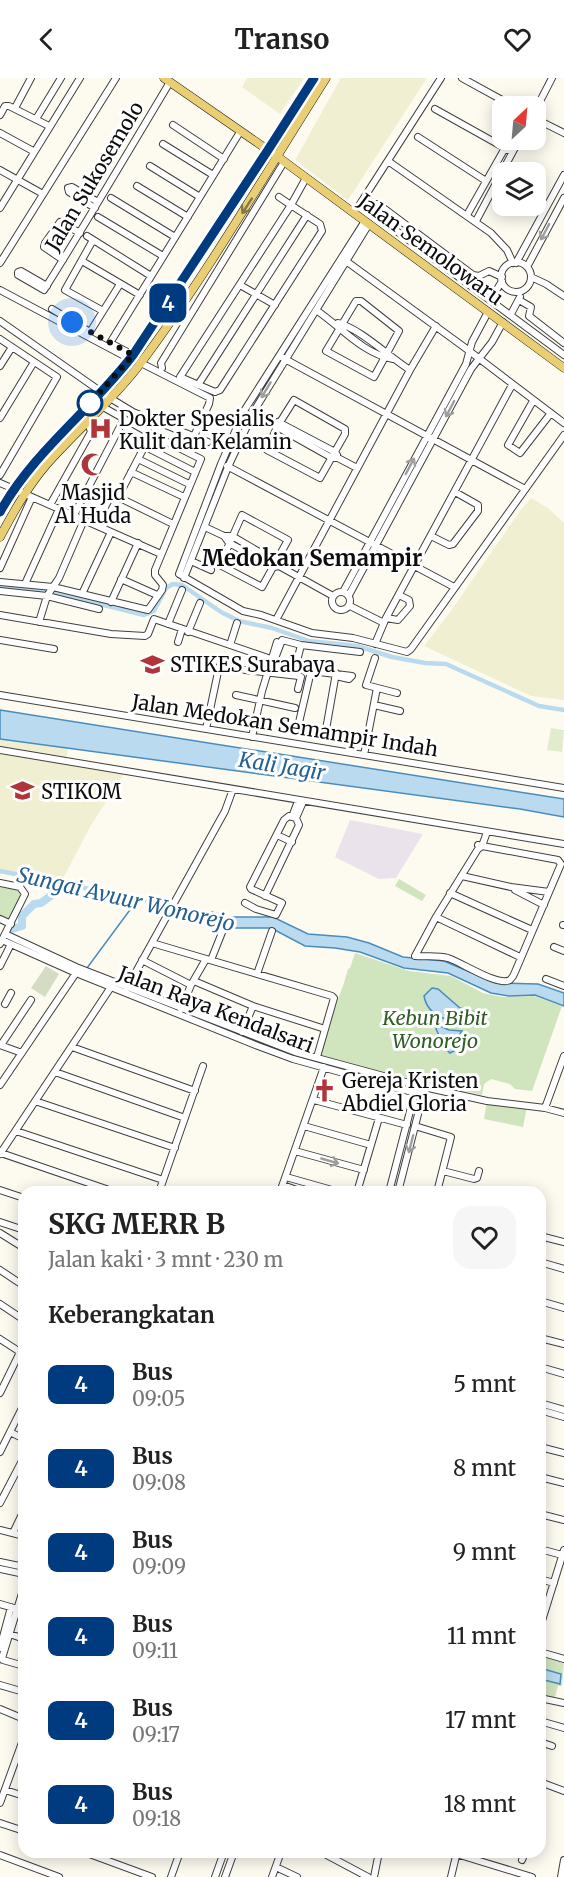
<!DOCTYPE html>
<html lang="id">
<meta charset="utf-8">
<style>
body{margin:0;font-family:Merriweather,serif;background:#f6f6f6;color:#222;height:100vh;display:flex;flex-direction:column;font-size:22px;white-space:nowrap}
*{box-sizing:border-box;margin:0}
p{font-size:20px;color:#767676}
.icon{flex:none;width:33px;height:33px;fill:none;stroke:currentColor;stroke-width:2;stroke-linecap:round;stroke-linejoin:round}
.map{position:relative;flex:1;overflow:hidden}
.drawer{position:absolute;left:18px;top:1108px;width:528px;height:672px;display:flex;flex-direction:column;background:#fff;border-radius:18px;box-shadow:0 3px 15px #0003}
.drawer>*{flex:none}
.badge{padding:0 12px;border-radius:9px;font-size:21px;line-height:39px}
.needle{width:39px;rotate:26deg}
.buttons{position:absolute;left:492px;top:18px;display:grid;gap:12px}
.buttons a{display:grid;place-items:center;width:54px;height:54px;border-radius:12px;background:#fff;box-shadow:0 3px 15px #0003;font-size:30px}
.you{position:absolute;width:30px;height:30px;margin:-15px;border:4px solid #fff;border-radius:50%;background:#1a73e8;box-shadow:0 0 0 9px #1a73e833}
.map>.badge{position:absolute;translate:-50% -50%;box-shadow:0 0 0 3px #fff}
h2{padding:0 30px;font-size:22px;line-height:54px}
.round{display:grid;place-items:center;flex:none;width:63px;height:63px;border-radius:18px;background:#f6f6f6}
.overview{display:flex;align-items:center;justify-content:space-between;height:102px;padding:0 30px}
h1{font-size:28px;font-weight:700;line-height:45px}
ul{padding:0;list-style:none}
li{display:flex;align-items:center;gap:18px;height:84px;padding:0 30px}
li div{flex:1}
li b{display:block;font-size:22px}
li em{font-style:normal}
li .badge{min-width:66px;font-weight:700;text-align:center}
header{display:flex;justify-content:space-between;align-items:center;height:78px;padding:0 30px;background:#fff;font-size:27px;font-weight:700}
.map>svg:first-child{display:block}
</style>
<header><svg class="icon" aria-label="back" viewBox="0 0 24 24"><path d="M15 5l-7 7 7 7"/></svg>Transo<svg class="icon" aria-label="heart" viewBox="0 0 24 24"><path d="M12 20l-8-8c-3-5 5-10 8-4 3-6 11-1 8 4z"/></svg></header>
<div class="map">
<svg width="564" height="1799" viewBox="0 0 564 1799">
<rect width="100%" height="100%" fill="#fdfbf0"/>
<path fill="#eae3eb" d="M350,742l73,14 -27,44 -17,1 -44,-22z"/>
<path fill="#f1efd2" d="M247,0h57l-24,36 -38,-27z
M341,0h86l-79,122 -53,-40z
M531,420l17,10 16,15v177l-33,-4 -107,-50 24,-31 72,-104z
M0,661l68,9 -2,13 59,11 -35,55 -30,57 -60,-13z"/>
<path fill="#d0e4bd" d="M399,801l27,16 -4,6 -27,-15z
M0,806l23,9 -13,29 -10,-4z
M355,875l54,18 42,5 32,17 19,4 32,-1 28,10 -30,85 -17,-2 -5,-5 -19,-5 -7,5 -2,11 -165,-38 27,-74 4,-14 2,-1z
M487,1023l40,6 -4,20 -39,-8z
M540,1577l24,6 -2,25h-4l-4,15 -14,-3z"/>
<path fill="#d4ddc3" d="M46,888l13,8 -14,23 -14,-9z"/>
<path fill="#e1eccd" d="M551,650l13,2 -2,22 -15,-2z"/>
<path fill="#badaef" stroke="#498dbe" stroke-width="1.5" d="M0,632l564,89v18l-44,-8 -520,-70z
M212,834l17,5h44l35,17 39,3 22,6 34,14 41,4 52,22 42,1 26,9v13l-29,-11 -26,1 -18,-3 -43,-20 -44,-5 -44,-16 -25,-4 -30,-2 -34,-18h-46l-16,-5z
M432,910l6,1 22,19 15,4 -1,6c-19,8 -46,0 -50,-22z
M438,947l11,5 13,1 -6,9 2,4 -4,7 -4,2 -5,-5 -9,-19z
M540,1590l21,6 -1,10 -20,-5z"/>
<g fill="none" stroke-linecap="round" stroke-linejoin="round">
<path stroke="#498dbe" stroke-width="1.5" d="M87,890l51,-69
M140,917l99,38
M392,1003l19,6"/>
<path stroke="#badaef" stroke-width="4.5" d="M0,507l44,5 100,25 10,-4 12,-23 7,-4 9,1 39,27 18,9 33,7 37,13 48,5 35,11 33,6 21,1 93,42 25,4
M0,793l164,33 50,16"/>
<path stroke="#badaef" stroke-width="8" d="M12,851l10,-3v-10l12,-12 7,-1 23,-17"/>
<defs>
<path id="minor" d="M441,0l-81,126 204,151
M462,0l51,28
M15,30l16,-30
M435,31l77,43
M536,31l16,-31
M0,37l5,-9h4l40,20
M36,41l25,-41
M536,41l28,14
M173,47l51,34
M0,55l33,18
M418,59l68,44
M163,66l50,31
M388,83l103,72 16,17 6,13
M150,88l50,31
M0,92l43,24
M137,108l51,31
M279,119c13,9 27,18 41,27l2,7 -102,159 -5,2 -35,-15 111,-172 15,-27
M111,120l64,39
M0,130l80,-130
M95,130l-26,-16 -1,-4 4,-1 26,15
M368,132l5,-6h5l95,71 6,1 10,-5 13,6
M467,137l38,-67
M98,139l65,39
M365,143l-121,190 -23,53 -42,110 64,37 18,4 51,18 41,5 54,14 4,-3 153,-214
M476,143l43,-81
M87,158l64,40
M93,162l-28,50 38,21
M63,182l-19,-13 1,-4 15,-21 20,11
M82,183l58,34
M346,183l118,86 100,76
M501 199a15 15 0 1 1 30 0a15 15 0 1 1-30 0Z
M0,185l116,-185
M516,185l48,-88
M527,189l37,-69
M531,199l15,7 18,12
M240,207l35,20
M47,208l-26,-15 -3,1v3l26,15c43,-68 84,-138 126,-208
M0,212l130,69
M491,221l11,-18
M519,222l12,7 -2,9 35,27
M356,223h5l38,30 -25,46 -48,-26z
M52,231l38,23
M316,232c24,16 47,44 77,49
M511,236l9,-17
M0,243l110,77 23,14 75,30
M338,245c23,6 51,34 72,47
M90,254l30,-48
M0,261l57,38 -57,98
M110,265l130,-211
M114,267l19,10
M283,280l242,131
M141,285l69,35 -1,6 -15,32
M0,288l12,-19
M162,290l-1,-5 123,-201
M198,307l109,-170
M294,322l51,29v5l-25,44 -53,-28 10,-23z
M533,323l-25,44 12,8 31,-40
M254,333l23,16 55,31h6l19,10
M0,340l34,-56
M278,344l57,30 2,3
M144,368l51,26
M138,381l51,25
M227,388l227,121
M131,394l53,25
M0,405l161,71
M118,419l55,27
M50,427l41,-73 -3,-10
M74,437l50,-96
M242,437l46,25 -26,47 -42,-22z
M205,449l19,9h8l46,27
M102,450l49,-94
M224,458l5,7 45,24 5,-1 54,30
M431,458l18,9 4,-1 25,-33v-6l-23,-13
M191,483l20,9
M0,490l32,-71
M184,500l44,-111 26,-56 115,-187
M121,501l36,16
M0,504l53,5 95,23 14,-20 1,-5 -8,-10v-5l46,-111 -50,-25 -48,-27
M25,506l34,-75
M0,513l47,5 52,13
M332 523a9 9 0 1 1 18 0a9 9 0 1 1-18 0Z
M343,514l123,-228 6,-22 16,-30
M82,516l29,-62
M349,517l122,-226 21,-27 11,-20
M111,524l27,-59
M350,528l34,17
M0,537l111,19 34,2 3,-2 6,-15 117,40
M386,540l12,2 12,-14 -1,-6 -10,-5
M276,542l134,-250 26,-44
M39,544l8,-26 12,-18 25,-58
M168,546l14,-34
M188,554l12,-29
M0,562l54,9
M178,564l4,-13
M375,566l11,-26 126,-233
M230,567l7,-22
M301,567l-6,24 57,7 -3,3 -13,-3
M375,580l-9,27 31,8
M274,583l8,-21 19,5 59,7
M245,592l54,6 2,1 -3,12
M311,593l-14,60 28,4 11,-62
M0,617l564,93
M236,617l59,13
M374,627l26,6
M206,651l13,-62
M252,659l10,-46 15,-49
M0,672l564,94
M364,677l13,-67
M292,739l6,-16
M277,757l15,7
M478,767l4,1 76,14 3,4 -46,108c-1,3 -3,6 -5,8 -12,7 -49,-18 -62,-22 -11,-3 -22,-1 -33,-2l21,-39 42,-68 4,-3 5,-14
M462,798l49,11 38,5
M0,805l20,4 5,7 -25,50
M515,812l29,15
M450,815l82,37
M265,818l34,-71 -3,-7 7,-16
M245,825l11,6 20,6 6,-12 -31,-14 -1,-2 34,-67 5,-4 7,2
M436,839l84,40
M0,841l11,5
M563,847h1
M5,856l71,33 219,85 129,35 63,14 58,7 19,5
M2,862l74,33 182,73 35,13 130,36
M152,865l180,53 2,2 -17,59
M554,869l10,4
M142,882l49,25
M211,882l12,-30
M0,888l11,-22
M257,896l15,-43
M546,901l18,7
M194,903l59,25 72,23
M127,910l98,-177 8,-22
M5,926l6,-11
M181,931l10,-24 15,-26
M242,954l11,-26
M0,967l22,8
M1,967l30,-45
M72,969l123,44
M55,994l130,46
M0,1007l76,-112
M314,1022l93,25
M35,1023l140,47
M545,1030l19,-52
M304,1048l67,19
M415,1048l36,11 -14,55
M16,1053l147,49
M295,1073l69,19
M1,1075l114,39
M0,1076l111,-167
M443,1093l31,8 3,-1 2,-7
M286,1099l53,15
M283,1107l19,7
M0,1112l24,8
M159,1114l44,-126
M280,1114l44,-125
M357,1114l22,-74
M389,1114l26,-100
M398,1114l26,-101
M0,1144l24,8
M0,1155l24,15
M540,1158l24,6
M540,1184l24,7
M0,1192l24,16
M540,1223l24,7
M0,1226l24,16
M540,1260l24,6
M0,1261l20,13
M540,1289l24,7
M0,1315l24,-49
M540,1325l24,7
M540,1332l24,7
M10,1354l14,7
M540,1369l24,6
M0,1374l24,-48
M540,1399l24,6
M0,1425l24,-46
M540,1436l24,6
M0,1452l24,6
M13,1455l11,-23
M540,1471l22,6
M0,1484l24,5
M0,1491l24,5
M540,1501l14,4
M0,1526l24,7
M540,1549l24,-77
M10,1556l14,5
M0,1570l11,-41
M540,1574l24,7
M2,1580l22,-71
M3,1582l21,6
M0,1607l24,7
M540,1620l24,5
M0,1631l24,10
M540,1643l24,7
M540,1664l12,4
M540,1704l24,9
M5,1712l19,6
M0,1725l24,-66
M0,1745l24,8
M84,1774l68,25
M321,1774l47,25
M450,1774l82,25
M0,1777l59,22
M522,1782l3,-8
M276,1789l21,10
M171,1799l9,-25
M215,1799l9,-25
M225,1799l9,-25
M272,1799l9,-25
M374,1799l5,-25
M451,1799l6,-25
M561,1799l3,-17"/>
<path id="major" d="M164,0l114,79 286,211
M0,434c33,-61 91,-102 133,-157l135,-205 46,-72
M0,459c14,-26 28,-51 47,-73 30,-34 65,-63 93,-100 68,-91 125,-190 186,-286"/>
</defs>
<use href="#minor" stroke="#404040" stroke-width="8"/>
<use href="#major" stroke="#1e1e1e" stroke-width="9"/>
<use href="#minor" stroke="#fff" stroke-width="6"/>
<use href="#major" stroke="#e9ce74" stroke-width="8"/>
</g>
<defs><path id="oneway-shaft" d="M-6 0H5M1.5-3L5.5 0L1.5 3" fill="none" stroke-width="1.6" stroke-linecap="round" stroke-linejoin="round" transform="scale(1.5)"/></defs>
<use stroke="#867746" href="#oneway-shaft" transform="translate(247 128) rotate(123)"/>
<g stroke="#9e9e9e">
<use href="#oneway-shaft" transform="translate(545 154) rotate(118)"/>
<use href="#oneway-shaft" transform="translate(266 312) rotate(121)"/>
<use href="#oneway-shaft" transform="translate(450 331) rotate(118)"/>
<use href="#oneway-shaft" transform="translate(410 388) rotate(-62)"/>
<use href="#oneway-shaft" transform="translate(411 1066) rotate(104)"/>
<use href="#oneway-shaft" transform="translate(330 1083) rotate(16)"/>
</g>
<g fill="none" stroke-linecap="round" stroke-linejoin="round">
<defs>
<path id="line" d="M0,434c34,-61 91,-102 133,-157l135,-205 46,-72"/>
</defs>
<use href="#line" stroke="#fff" stroke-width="14"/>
<use href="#line" stroke="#003b80" stroke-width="9"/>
<path stroke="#0d0d0d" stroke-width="6" stroke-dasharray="0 10.8" d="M72,244l61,33 -46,52 3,-4"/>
</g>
<defs>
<symbol id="hospital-bare" viewBox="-9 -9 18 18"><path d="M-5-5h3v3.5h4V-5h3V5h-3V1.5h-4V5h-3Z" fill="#ae3539" stroke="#fff" stroke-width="2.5" paint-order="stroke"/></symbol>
<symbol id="mosque-bare" viewBox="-9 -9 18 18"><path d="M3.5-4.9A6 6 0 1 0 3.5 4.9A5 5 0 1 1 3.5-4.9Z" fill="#ae3539" stroke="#fff" stroke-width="2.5" paint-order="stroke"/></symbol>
<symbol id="university-bare" viewBox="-9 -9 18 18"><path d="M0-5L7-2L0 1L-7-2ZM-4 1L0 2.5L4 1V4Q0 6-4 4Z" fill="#ae3539" stroke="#fff" stroke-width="2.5" paint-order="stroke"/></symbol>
<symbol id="church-bare" viewBox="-9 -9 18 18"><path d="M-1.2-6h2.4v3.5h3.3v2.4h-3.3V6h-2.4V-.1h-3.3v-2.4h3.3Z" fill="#ae3539" stroke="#fff" stroke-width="2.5" paint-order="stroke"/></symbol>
</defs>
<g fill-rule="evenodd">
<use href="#hospital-bare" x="84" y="334" width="33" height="33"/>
<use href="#mosque-bare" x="76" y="370" width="33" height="33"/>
<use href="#university-bare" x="136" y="570" width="33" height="33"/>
<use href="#university-bare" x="6" y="696" width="33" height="33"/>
<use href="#church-bare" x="308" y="996" width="33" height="33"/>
</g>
<circle fill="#fff" stroke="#003b80" stroke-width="3" cx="90" cy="325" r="12"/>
<g text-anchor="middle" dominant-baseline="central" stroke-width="6" stroke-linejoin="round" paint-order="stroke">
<g font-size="20" fill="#0d0d0d" stroke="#fff">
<text transform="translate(94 98) rotate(-59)">Jalan Sukosemolo</text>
<text transform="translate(431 171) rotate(36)">Jalan Semolowaru</text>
<text transform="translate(285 647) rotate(9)">Jalan Medokan Semampir Indah</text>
<text transform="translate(216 931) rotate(21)">Jalan Raya Kendalsari</text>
</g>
<g font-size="20" fill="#0d0d0d" stroke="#fff" text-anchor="start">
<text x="119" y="340">Dokter Spesialis<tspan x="119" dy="23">Kulit dan Kelamin</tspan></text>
<text x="93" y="414" text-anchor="middle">Masjid<tspan x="93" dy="23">Al Huda</tspan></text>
<text x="170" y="586">STIKES Surabaya</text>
<text x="41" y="713">STIKOM</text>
<text x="342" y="1002">Gereja Kristen<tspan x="342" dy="23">Abdiel Gloria</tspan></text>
</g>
<g font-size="20" font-style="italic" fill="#305e25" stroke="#fff">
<text x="435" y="939">Kebun Bibit<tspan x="435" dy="23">Wonorejo</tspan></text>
</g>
<g font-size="21" font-style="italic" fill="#256091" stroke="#fff">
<text transform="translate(282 688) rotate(9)">Kali Jagir</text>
<text transform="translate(126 821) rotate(13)">Sungai Avuur Wonorejo</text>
</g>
<g font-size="22" font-weight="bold" fill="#0d0d0d" stroke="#fff">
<text x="312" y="480">Medokan Semampir</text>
</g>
</g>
</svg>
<div class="buttons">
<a><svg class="needle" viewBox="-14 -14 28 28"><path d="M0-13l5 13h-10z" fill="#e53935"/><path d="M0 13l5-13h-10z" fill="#767676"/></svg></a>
<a><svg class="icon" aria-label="layers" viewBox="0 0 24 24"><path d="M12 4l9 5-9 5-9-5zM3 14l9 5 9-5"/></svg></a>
</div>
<div class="you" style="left:72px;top:244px"></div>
<b class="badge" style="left:168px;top:225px;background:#003b80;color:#fff">4</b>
<section class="drawer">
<div class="overview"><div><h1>SKG MERR B</h1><p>Jalan kaki · 3 mnt · 230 m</p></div><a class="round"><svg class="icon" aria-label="heart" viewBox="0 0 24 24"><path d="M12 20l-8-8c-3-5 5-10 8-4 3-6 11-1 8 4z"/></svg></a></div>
<h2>Keberangkatan</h2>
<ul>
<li><span class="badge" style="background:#003b80;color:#fff">4</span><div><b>Bus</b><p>09:05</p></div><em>5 mnt</em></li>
<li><span class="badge" style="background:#003b80;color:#fff">4</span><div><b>Bus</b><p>09:08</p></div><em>8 mnt</em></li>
<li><span class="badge" style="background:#003b80;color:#fff">4</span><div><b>Bus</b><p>09:09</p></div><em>9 mnt</em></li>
<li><span class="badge" style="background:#003b80;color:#fff">4</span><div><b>Bus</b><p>09:11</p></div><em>11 mnt</em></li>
<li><span class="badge" style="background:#003b80;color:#fff">4</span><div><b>Bus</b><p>09:17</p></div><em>17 mnt</em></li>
<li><span class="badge" style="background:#003b80;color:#fff">4</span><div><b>Bus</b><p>09:18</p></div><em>18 mnt</em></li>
</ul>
</section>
</div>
